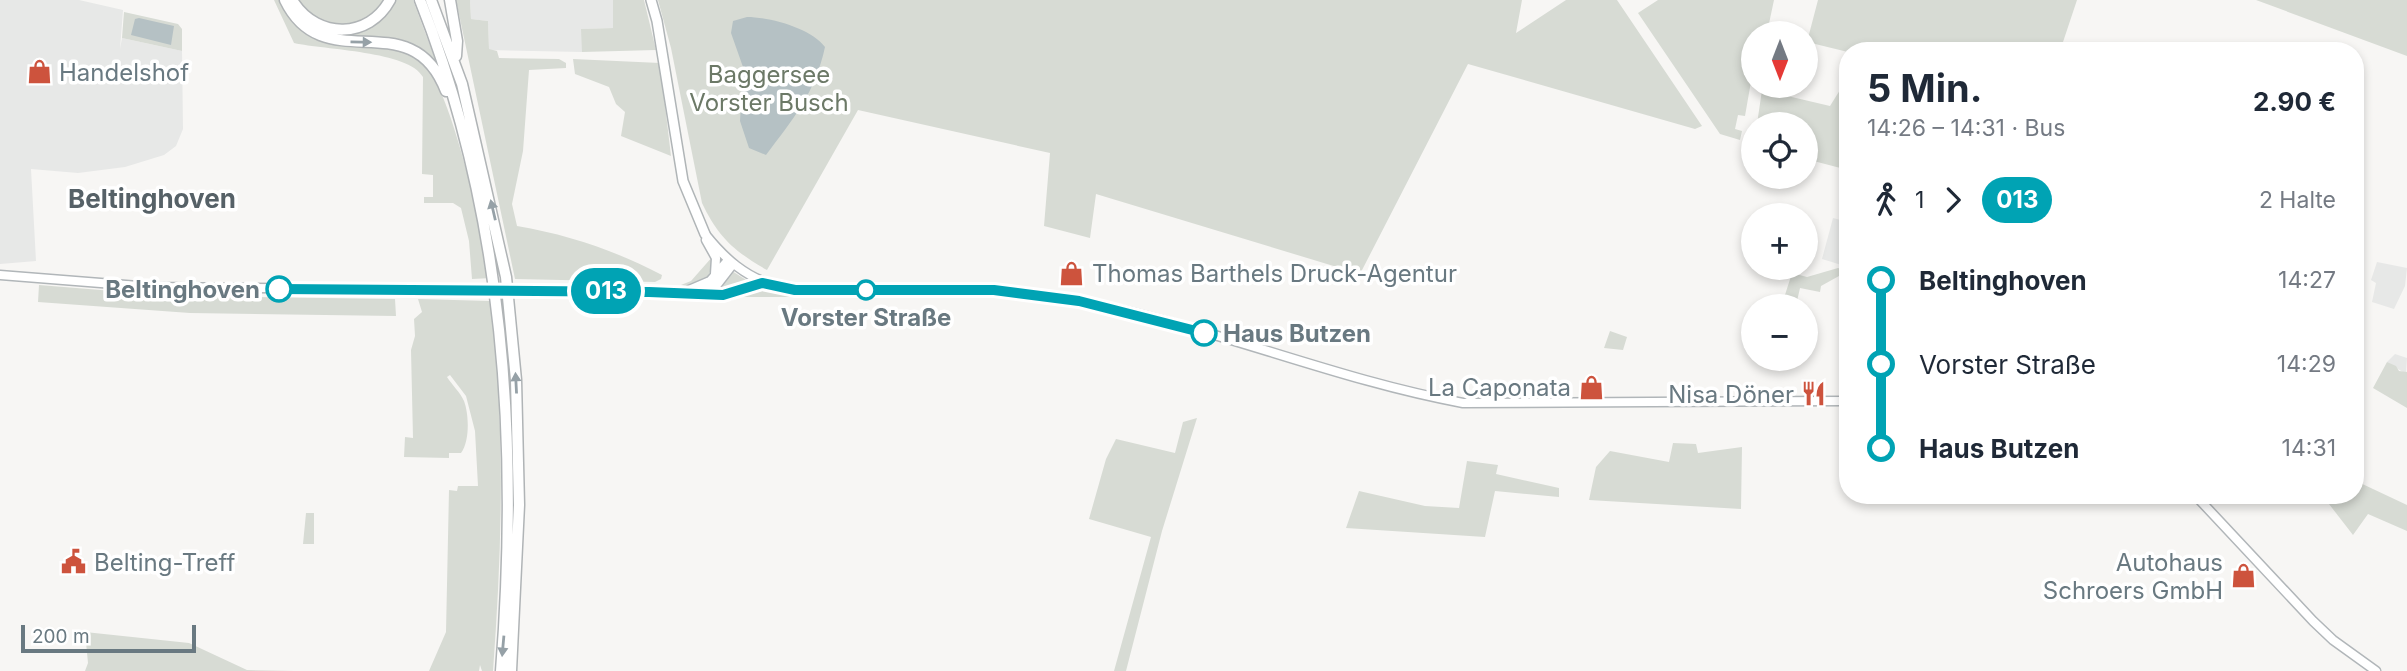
<!DOCTYPE html>
<html lang="de">
<meta charset="utf-8">
<style>
body{margin:0;font-family:Inter,sans-serif;background:#f2f2f3;color:#1f2937;height:100vh;display:flex;flex-direction:column;font-size:26px;white-space:nowrap}
*{box-sizing:border-box;margin:0}
p{font-size:23px;color:#747a83}
.icon{flex:none;width:38px;height:38px;fill:none;stroke:currentColor;stroke-width:2;stroke-linecap:round;stroke-linejoin:round}
.map{position:relative;flex:1;overflow:hidden}
.drawer{position:absolute;left:1839px;top:42px;width:525px;height:462px;display:flex;flex-direction:column;background:#fff;border-radius:28px;box-shadow:0 4px 10px #0003}
.drawer>*{flex:none}
.badge{padding:0 14px;border-radius:23px;font-size:24px;line-height:46px}
.needle{width:46px;rotate:180deg}
.controls{position:absolute;left:1741px;top:21px;display:grid;gap:14px}
.controls a{display:grid;place-items:center;width:77px;height:77px;border-radius:50%;background:#fff;box-shadow:0 4px 10px #0003;font-size:35px}
.scale{position:absolute;left:21px;bottom:18px;width:175px;box-sizing:border-box;padding-left:7px;border:4px solid #697981;border-top:0;font-size:19px;line-height:24px;white-space:nowrap;color:#697981;-webkit-text-stroke:5px #fff;paint-order:stroke}
.map>.badge{position:absolute;translate:-50% -50%;box-shadow:0 0 0 4px #fff}
.legs{display:flex;align-items:center;gap:10px;height:77px;padding:0 28px;font-size:23px}
.legs p{margin-inline-start:auto}
.headline{display:flex;align-items:center;justify-content:space-between;height:119px;padding:0 28px}
h1{font-size:38px;font-weight:700;line-height:52px}
ul{padding:0 28px;list-style:none}
li{display:flex;align-items:center;gap:24px;height:84px;font-size:26px}
li i{display:grid;place-items:center;width:10px;height:100%;margin:0 9px;background:currentColor}
li i::after{content:'';width:18px;height:18px;margin:-9px;border:5px solid;border-radius:50%;background:#fff}
li p{margin-inline-start:auto}
li:first-child i{background:linear-gradient(#0000 50%,currentColor 0)}
li:last-child i{background:linear-gradient(currentColor 50%,#0000 0)}
.map>svg:first-child{display:block}
</style>
<div class="map">
<svg width="2407" height="671" viewBox="0 0 2407 671">
<rect width="100%" height="100%" fill="#f7f6f4"/>
<path fill="#e7e8e7" d="M0,0h79l44,10 -3,39 2,-11 60,13 1,78 -7,17 -12,9 -39,12 -47,6 -47,-4 5,92 -36,3z
M470,0h143v28l-31,1v23l-93,-2 -1,-29 -17,-2z
M1833,218l15,4v45l-26,-8z
M2377,262l30,6 -2,18 -11,23 -22,-7 4,-19 -5,-3z
M2395,354l12,4 -1,16 -19,-12z"/>
<path fill="#d7dbd4" d="M274,0h7c30,72 93,26 139,60 31,21 62,176 72,218l-20,1 -3,-38 -8,-33 -8,-5h-29v-6h9v-22l-11,-1 1,-97c-14,-26 -98,-27 -129,-34z
M297,0h88c-23,37 -64,32 -88,0z
M394,0h19l25,67 -22,-20 -79,-10 -11,-6 52,-10z
M456,0h14l1,19 17,2 1,28 8,2 2,7 60,1 7,4v5l-37,2 -6,81 -11,53 5,22c52,9 97,24 145,49l-1,4 -6,3 -140,-3z
M613,0h31l12,50 -74,2 -1,-23 32,-1z
M658,0h864l-6,33 50,-33h51l85,126 -7,3 -227,-65 -108,210 -264,-80 -6,44 -46,-12 6,-73 -192,-43 -91,160c-32,-18 -49,-33 -65,-67l-31,-155z
M1658,0h116l-7,33h-13l-1,37 -8,46 -7,-1 -3,14 7,2 -2,9 -20,-6 -82,-121z
M1818,0h259l-17,51 -212,1 -41,-10z
M2256,0h151v56z
M124,12l54,12 4,5v22l-60,-13z
M573,59l87,4 11,93 -50,-20 4,-24 -9,-8 -7,-17 -34,-13z
M1845,82h3v88l-42,-11v-35h-49l5,-34 68,16z
M713,256c0,18 -11,37 -32,29l10,-4z
M1838,268l10,3v7l-9,-2 -18,10 -1,6 -20,-4 -3,13 -13,-3 8,-25 15,4z
M732,271l19,12 -16,8 -1,-3 -18,4z
M39,285l136,11 220,3 1,17 -206,-3 -152,-11z
M759,287l53,10h-92z
M418,299l72,2c16,123 12,247 3,370h-11l-2,-6 -1,6h-50l17,-39 3,-142 8,1 1,-5h20l-3,-55 -9,-35 -16,-21 -3,2c5,8 13,15 17,24 5,13 6,40 -3,52h-12v5l-45,-1 1,-20 8,1 -2,-88 4,-14 -1,-17 8,-7z
M1610,331l17,6 -4,13 -19,-2z
M2387,362l9,4 3,5 8,1v36l-34,-20z
M1197,418l-35,113 -36,140h-12l37,-134 -62,-18 17,-60 10,-20 59,14 8,-31z
M1673,443l23,1 2,9 44,-6 -1,62 -152,-9 7,-33 14,-16 59,11z
M1467,461l31,4 -2,9 63,14v9l-64,-6 -10,46 -139,-9 13,-37 66,15 34,2z
M2356,481l51,24v26l-39,-17 -15,21 -31,-40h34z
M306,513h8v31h-11z
M85,632l104,11 58,27 47,1h-209l3,-8z"/>
<path fill="#b5c1c4" d="M747,17c22,0 64,11 78,30 -10,46 -31,71 -59,108l-17,-7 -9,-27 3,-54 -12,-34 2,-12z
M139,18l35,8 -3,19 -40,-10 4,-16z"/>
<g fill="none" stroke-linecap="round" stroke-linejoin="round">
<defs>
<path id="secondary" d="M705,234c19,24 41,44 72,52 25,7 53,4 79,4 46,-1 92,-3 138,0 161,10 311,84 469,113l385,-2
M706,240l10,18 -1,16
M0,275l151,12 323,3
M689,290l21,-9 18,-21
M538,291l158,2 20,-7 17,-22
M703,294l27,1 34,-12
M2195,495l118,126 20,19 43,31"/>
<path id="primary" d="M651,0l6,21 26,160 22,53"/>
<path id="motorway" d="M285,0c39,81 126,0 161,91
M420,0c85,215 99,443 81,671
M431,0l31,84 44,193 10,103 3,125 -8,166
M450,0l7,41 -1,15
M294,3c24,36 75,36 96,-3"/>
</defs>
<use href="#secondary" stroke="#b1b6b9" stroke-width="11"/>
<use href="#primary" stroke="#b0b5b7" stroke-width="12"/>
<use href="#motorway" stroke="#b0b4b6" stroke-width="13"/>
<use href="#secondary" stroke="#fff" stroke-width="8"/>
<use href="#primary" stroke="#fff" stroke-width="9"/>
<use href="#motorway" stroke="#fff" stroke-width="10"/>
<defs>
<path id="secondary-bridge" d="M474,290l64,1"/>
</defs>
<use href="#secondary-bridge" stroke="#b1b6b9" stroke-width="11" stroke-linecap="butt"/>
<use href="#secondary-bridge" stroke="#fff" stroke-width="8"/>
</g>
<defs><path id="oneway-solid" d="M-6-.8H1V-3.2L6.5 0L1 3.2V.8H-6Z" transform="scale(1.75)"/></defs>
<g fill="#96a1a7">
<use href="#oneway-solid" transform="translate(361 42) rotate(1)"/>
<use href="#oneway-solid" transform="translate(493 210) rotate(-103)"/>
<use href="#oneway-solid" transform="translate(516 383) rotate(-93)"/>
<use href="#oneway-solid" transform="translate(503 646) rotate(95)"/>
</g>
<g fill="none" stroke-linecap="round" stroke-linejoin="round">
<defs>
<path id="line-1" d="M279,289l370,3 74,3 39,-12 33,7h199l85,11 125,32"/>
</defs>
<use href="#line-1" stroke="#fff" stroke-width="16"/>
<use href="#line-1" stroke="#00a3b4" stroke-width="10"/>
</g>
<defs>
<symbol id="shop-bare" viewBox="-9 -9 18 18"><path d="M-5-2.5h2.3a2.7 3.5 0 0 1 5.4 0H5L5.5 6h-11ZM-1.5-2.5h3a1.5 2.3 0 0 0-3 0Z" fill="#cd533d" stroke="#fff" stroke-width="2.5" paint-order="stroke"/></symbol>
<symbol id="restaurant-bare" viewBox="-9 -9 18 18"><path d="M-5-6h1v4h1v-4h1v4h1v-4h1v5L-1.5 .5V6h-2V.5L-5-1ZM5-6V6H3V1.5H1.5Q1.5-4 5-6Z" fill="#cd533d" stroke="#fff" stroke-width="2.5" paint-order="stroke"/></symbol>
<symbol id="civic-bare" viewBox="-9 -9 18 18"><path d="M-.6-6.5H3V-4.5H.6V-3L4-1V1h2V6H-6V1h2V-1L-.6-3ZM-1.2 2.5V6h2.4V2.5Z" fill="#cd533d" stroke="#fff" stroke-width="2.5" paint-order="stroke"/></symbol>
</defs>
<g fill-rule="evenodd">
<use href="#shop-bare" x="22" y="54" width="35" height="35"/>
<use href="#shop-bare" x="1054" y="256" width="35" height="35"/>
<use href="#shop-bare" x="1574" y="370" width="35" height="35"/>
<use href="#restaurant-bare" x="1796" y="376" width="35" height="35"/>
<use href="#civic-bare" x="56" y="544" width="35" height="35"/>
<use href="#shop-bare" x="2226" y="558" width="35" height="35"/>
</g>
<g fill="#fff" stroke="#00a3b4" stroke-width="3.5">
<circle cx="279" cy="289" r="12"/>
<circle cx="866" cy="290" r="9"/>
<circle cx="1204" cy="333" r="12"/>
</g>
<g text-anchor="middle" dominant-baseline="central" stroke-width="7" stroke-linejoin="round" paint-order="stroke">
<g font-size="24" fill="#697981" stroke="#fff" text-anchor="start">
<text x="59" y="72">Handelshof</text>
<text x="1092" y="273">Thomas Barthels Druck-Agentur</text>
<text x="1571" y="387" text-anchor="end">La Caponata</text>
<text x="1794" y="394" text-anchor="end">Nisa Döner</text>
<text x="94" y="562">Belting-Treff</text>
<text x="2223" y="562" text-anchor="end">Autohaus<tspan x="2223" dy="28">Schroers GmbH</tspan></text>
</g>
<g font-size="24" fill="#6c7967" stroke="#fff">
<text x="769" y="74">Baggersee<tspan x="769" dy="28">Vorster Busch</tspan></text>
</g>
<g font-size="24" font-weight="bold" fill="#697981" stroke="#fff" text-anchor="end">
<text x="260" y="289">Beltinghoven</text>
<text x="866" y="317" text-anchor="middle">Vorster Straße</text>
<text x="1223" y="333" text-anchor="start">Haus Butzen</text>
</g>
<g font-size="26" font-weight="bold" fill="#566167" stroke="#fff">
<text x="152" y="198">Beltinghoven</text>
</g>
</g>
</svg>
<div class="controls">
<a><svg class="needle" viewBox="-14 -14 28 28"><path d="M0-13l5 13h-10z" fill="#e53935"/><path d="M0 13l5-13h-10z" fill="#747a83"/></svg></a>
<a><svg class="icon" aria-label="locate" viewBox="0 0 24 24"><circle cx="12" cy="12" r="6"/><path d="M12 2v4M12 18v4M2 12h4M18 12h4"/></svg></a>
<a>+</a>
<a>−</a>
</div>
<div class="scale">200 m</div>
<b class="badge" style="left:606px;top:291px;background:#00a3b4;color:#fff">013</b>
<section class="drawer">
<div class="headline"><div><h1>5 Min.</h1><p>14:26 – 14:31 · Bus</p></div><b>2.90 €</b></div>
<div class="legs"><svg class="icon" aria-label="walk" viewBox="0 0 24 24"><circle cx="13" cy="4" r="2"/><path d="M13 8l-2 6 4 7M11 14l-3 7M7 12l3-4h3l4 4"/></svg>1<svg class="icon" aria-label="forward" viewBox="0 0 24 24"><path d="M9 5l7 7-7 7"/></svg><b class="badge" style="background:#00a3b4;color:#fff">013</b><p>2 Halte</p></div>
<ul>
<li><i style="color:#00a3b4"></i><b>Beltinghoven</b><p>14:27</p></li>
<li><i style="color:#00a3b4"></i><span>Vorster Straße</span><p>14:29</p></li>
<li><i style="color:#00a3b4"></i><b>Haus Butzen</b><p>14:31</p></li>
</ul>
</section>
</div>
